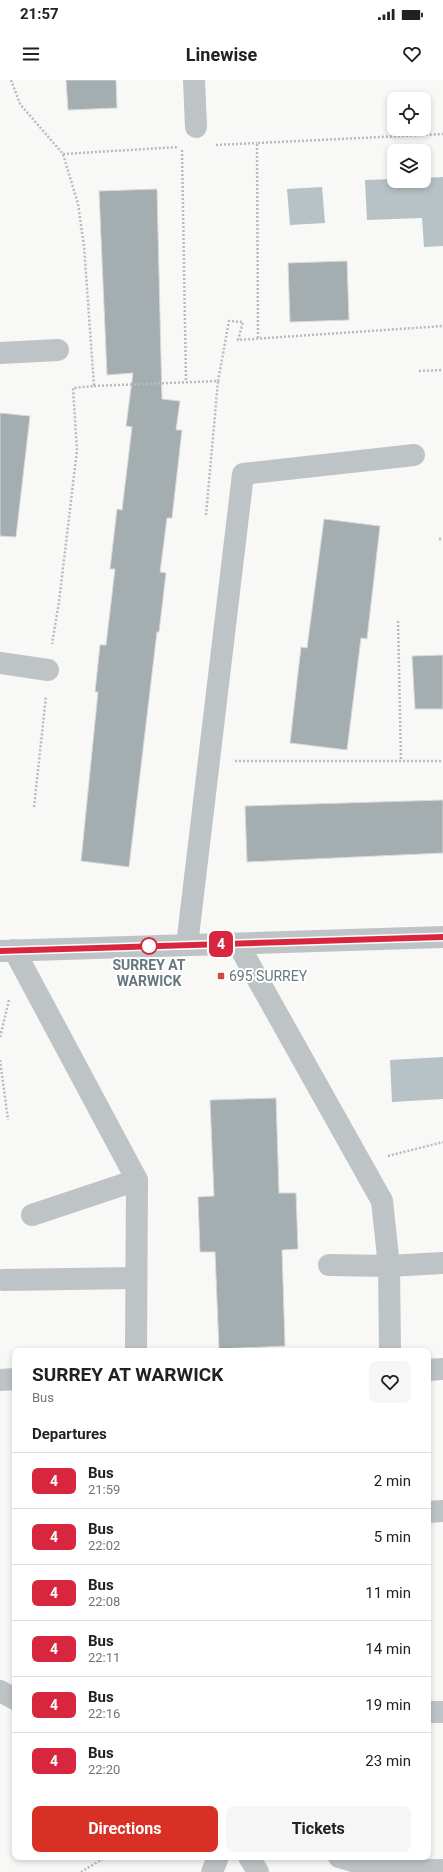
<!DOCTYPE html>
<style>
body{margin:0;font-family:Roboto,sans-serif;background:#f6f6f6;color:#202124;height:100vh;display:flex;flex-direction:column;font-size:15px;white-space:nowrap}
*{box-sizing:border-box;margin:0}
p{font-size:13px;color:#757577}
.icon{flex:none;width:22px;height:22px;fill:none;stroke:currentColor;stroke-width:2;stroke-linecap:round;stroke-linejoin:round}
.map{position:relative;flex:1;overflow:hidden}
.details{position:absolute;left:12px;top:1268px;width:419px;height:512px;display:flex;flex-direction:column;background:#fff;border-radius:8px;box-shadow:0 2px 6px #0003}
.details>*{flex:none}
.badge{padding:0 8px;border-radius:6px;font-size:14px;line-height:26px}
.buttons{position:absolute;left:387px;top:12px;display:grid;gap:8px}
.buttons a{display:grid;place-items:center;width:44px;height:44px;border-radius:8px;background:#fff;box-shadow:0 2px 6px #0003;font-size:20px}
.map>.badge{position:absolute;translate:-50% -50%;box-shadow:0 0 0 2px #fff}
h2{padding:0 20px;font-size:15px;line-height:36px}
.round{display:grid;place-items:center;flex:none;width:42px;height:42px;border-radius:8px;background:#f6f6f6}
.head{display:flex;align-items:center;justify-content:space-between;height:68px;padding:0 20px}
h1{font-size:19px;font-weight:700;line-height:30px}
.primary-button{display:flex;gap:8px;margin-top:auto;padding:8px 20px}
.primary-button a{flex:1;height:46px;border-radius:8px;background:#d93025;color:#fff;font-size:16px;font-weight:700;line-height:46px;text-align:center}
.primary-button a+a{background:#f6f6f6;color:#202124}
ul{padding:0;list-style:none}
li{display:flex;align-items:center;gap:12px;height:56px;padding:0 20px;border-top:1px solid #e0e0e0}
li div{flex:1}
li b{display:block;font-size:15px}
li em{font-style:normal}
li .badge{min-width:44px;font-weight:700;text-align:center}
.status{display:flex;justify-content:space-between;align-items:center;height:28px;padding:0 20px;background:#fff;direction:ltr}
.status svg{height:11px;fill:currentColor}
header{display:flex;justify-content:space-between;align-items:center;height:52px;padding:0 20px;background:#fff;font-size:18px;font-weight:700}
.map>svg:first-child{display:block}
</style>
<div class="status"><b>21:57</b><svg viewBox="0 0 49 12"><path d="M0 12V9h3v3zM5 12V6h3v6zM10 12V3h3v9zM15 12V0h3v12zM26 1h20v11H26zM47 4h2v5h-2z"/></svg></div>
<header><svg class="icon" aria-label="menu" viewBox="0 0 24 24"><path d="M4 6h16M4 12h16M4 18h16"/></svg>Linewise<svg class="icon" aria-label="heart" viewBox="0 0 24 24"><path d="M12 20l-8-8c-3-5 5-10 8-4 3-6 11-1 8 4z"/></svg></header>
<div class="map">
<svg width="443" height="1792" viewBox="0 0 443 1792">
<rect width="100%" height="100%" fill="#f8f8f6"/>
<path fill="#b6c2c5" d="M443,97v69l-19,1 -2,-29 -55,2 -2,-40 29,-1v2h30v-3z
M322,107l3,36 -35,2 -3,-36z
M443,977v42l-51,3 -2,-42z"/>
<path fill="#a4adb0" stroke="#dadad9" d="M66,0h50l1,28 -49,2z
M157,109l5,210 18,2 -4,29h6l-10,88h-5l-7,54 6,1 -7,59h-2l-28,235 -48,-6 17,-169h-3l5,-47h6l9,-76h-5l7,-60 5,1 10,-83 -6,-1 7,-53 -26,2 -8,-184z
M347,181l2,59 -59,2 -2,-59z
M0,333l30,3 -14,121 -16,-1z
M324,439l56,7 -13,113 -6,-1 -14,112 -57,-7 11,-96 6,1z
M443,575v54h-28l-3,-53z
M443,720v53l-196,9 -2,-56z
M276,1018l3,95h17l2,56 -16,1 3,96 -66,3 -4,-97h-15l-2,-55 16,-1 -4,-96z"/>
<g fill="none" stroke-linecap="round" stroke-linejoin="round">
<path stroke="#b8bcbe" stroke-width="2.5" stroke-dasharray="2 2" stroke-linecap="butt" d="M11,0l9,24 43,50 15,50 6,42 10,140 -21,2 4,62 -18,152 -7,42
M216,65l41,-2
M182,70l4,232
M63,74l116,-7
M258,258l-1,-195 186,-9
M419,291l24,-1
M94,306l124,-5 11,-60 14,1 -5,18 205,-14
M206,435l12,-134
M439,459h4
M398,541l3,140
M235,681h208
M34,727l12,-111
M0,957l9,-37
M0,980l8,60
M388,1076l55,-14
M81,1792l25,-15"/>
<path stroke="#bec3c5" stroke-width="22" d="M194,0l2,47
M0,273l58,-3
M0,583l48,7
M238,864l144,257 7,65 1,85
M187,865l56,-471 171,-19
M14,870l123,230 -1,171
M0,871l443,-14
M32,1135l105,-35
M329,1185l60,1 54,-3
M3,1200l133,-2
M428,1290l15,-1
M0,1300l15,-1
M428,1432l15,-1
M0,1611l15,8
M428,1632h15
M249,1777l9,15
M339,1777l47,14 57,-1
M212,1792l6,-15"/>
</g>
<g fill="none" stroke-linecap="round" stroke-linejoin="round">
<defs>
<path id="line" d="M0,871l443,-14"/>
</defs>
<use href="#line" stroke="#fff" stroke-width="9"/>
<use href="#line" stroke="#d7263d" stroke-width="6"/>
</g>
<circle fill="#fff" stroke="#d7263d" stroke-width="2" cx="149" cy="866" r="8"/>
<rect fill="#cf4d40" stroke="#fff" stroke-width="1.5" x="217" y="892" width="8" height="8" rx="2"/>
<g text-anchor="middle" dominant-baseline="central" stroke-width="4" stroke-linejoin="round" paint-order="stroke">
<g font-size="14" font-weight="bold" fill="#66777e" stroke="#fff">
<text x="149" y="885">SURREY AT<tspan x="149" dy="16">WARWICK</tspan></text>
</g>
<g font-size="14" fill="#66777e" stroke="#fff" text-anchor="start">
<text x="229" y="896">695 SURREY</text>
</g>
</g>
</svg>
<div class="buttons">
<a><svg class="icon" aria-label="locate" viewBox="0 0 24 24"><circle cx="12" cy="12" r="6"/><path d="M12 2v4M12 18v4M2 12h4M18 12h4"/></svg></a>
<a><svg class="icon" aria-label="layers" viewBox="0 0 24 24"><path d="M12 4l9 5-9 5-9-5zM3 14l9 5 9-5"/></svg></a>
</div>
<b class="badge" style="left:221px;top:864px;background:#d7263d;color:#fff">4</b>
<section class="details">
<div class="head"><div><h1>SURREY AT WARWICK</h1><p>Bus</p></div><a class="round"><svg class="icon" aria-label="heart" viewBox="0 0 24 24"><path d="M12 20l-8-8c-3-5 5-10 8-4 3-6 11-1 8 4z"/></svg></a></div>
<h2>Departures</h2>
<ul>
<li><span class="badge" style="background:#d7263d;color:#fff">4</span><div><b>Bus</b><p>21:59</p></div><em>2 min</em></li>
<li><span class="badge" style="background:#d7263d;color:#fff">4</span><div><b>Bus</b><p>22:02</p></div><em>5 min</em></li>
<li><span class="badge" style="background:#d7263d;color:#fff">4</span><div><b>Bus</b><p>22:08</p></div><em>11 min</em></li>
<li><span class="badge" style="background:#d7263d;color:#fff">4</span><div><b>Bus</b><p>22:11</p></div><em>14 min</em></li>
<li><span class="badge" style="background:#d7263d;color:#fff">4</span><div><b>Bus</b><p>22:16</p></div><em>19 min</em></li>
<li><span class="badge" style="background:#d7263d;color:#fff">4</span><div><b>Bus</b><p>22:20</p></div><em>23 min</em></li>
</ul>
<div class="primary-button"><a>Directions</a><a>Tickets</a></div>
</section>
</div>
